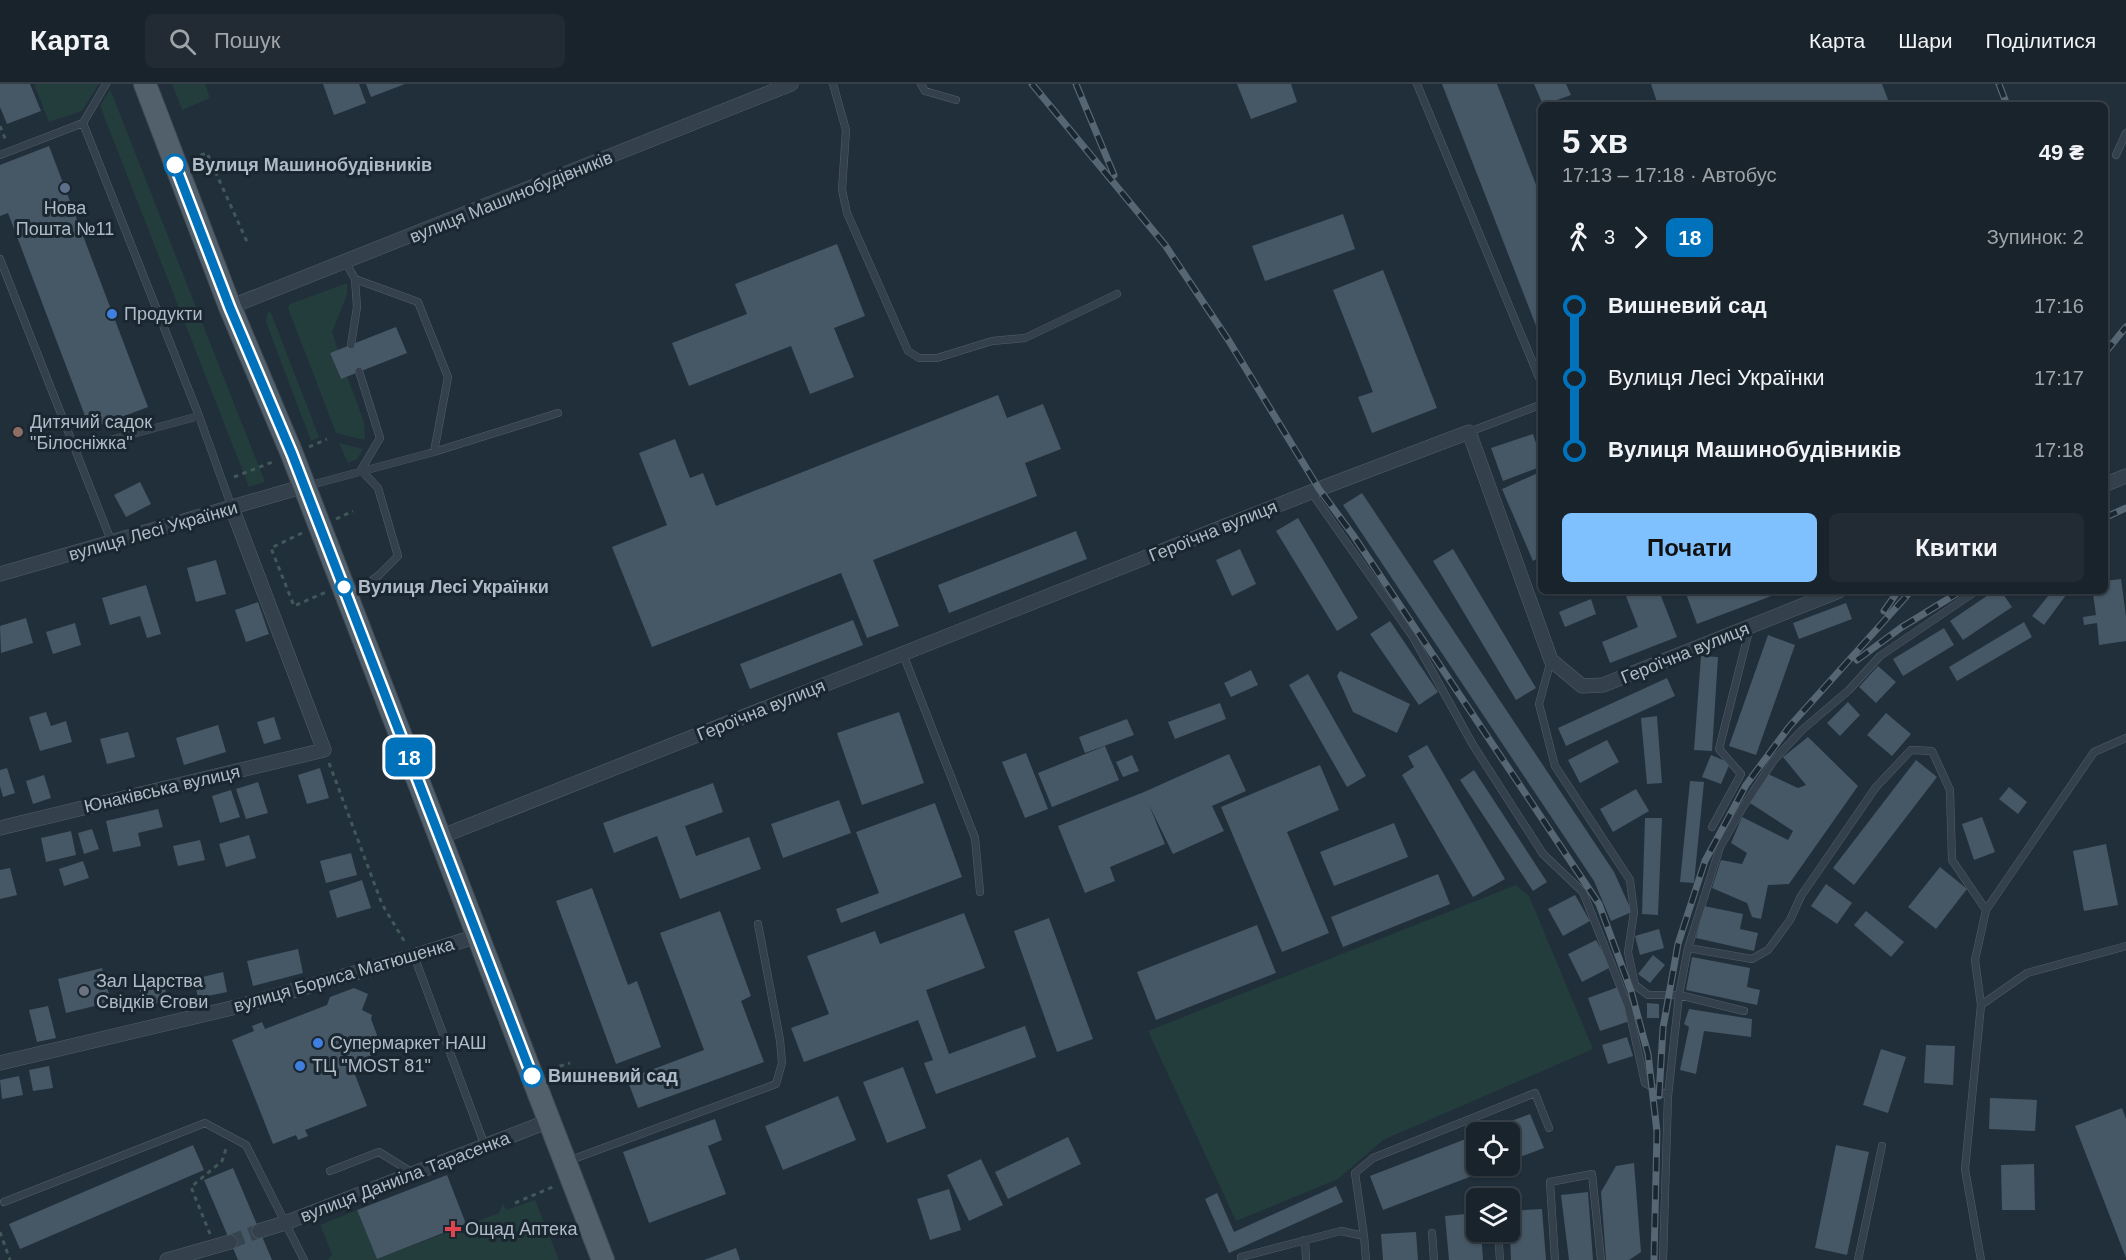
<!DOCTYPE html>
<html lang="uk">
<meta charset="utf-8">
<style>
body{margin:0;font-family:Arial,sans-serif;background:#222b34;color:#f1f3f6;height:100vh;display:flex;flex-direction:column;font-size:22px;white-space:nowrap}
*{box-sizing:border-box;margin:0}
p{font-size:20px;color:#9fa4a9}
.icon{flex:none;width:33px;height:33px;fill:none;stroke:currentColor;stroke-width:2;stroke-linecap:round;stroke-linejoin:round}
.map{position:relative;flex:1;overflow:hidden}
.drawer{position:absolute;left:1538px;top:18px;width:570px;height:492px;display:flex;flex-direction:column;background:#19232c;border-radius:9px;box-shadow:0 2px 4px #0004,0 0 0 2px #374048}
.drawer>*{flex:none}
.badge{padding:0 12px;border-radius:9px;font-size:21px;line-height:39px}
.tools{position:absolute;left:1466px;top:1038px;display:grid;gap:12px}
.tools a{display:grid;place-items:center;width:54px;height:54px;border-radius:9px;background:#19232c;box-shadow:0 2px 4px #0004,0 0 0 2px #374048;font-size:30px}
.map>.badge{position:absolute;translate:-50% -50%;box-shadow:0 0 0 3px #fff}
.legs{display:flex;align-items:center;gap:9px;height:66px;padding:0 24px;font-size:20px}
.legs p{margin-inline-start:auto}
.summary{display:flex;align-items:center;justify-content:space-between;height:102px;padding:0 24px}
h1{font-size:33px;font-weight:700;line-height:45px}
.button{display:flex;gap:12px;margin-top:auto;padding:12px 24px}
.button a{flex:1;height:69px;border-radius:9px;background:#7fc0fe;color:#111;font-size:24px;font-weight:700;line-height:69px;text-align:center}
.button a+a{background:#222b34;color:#f1f3f6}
ul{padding:0 24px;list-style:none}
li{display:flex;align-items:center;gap:21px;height:72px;font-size:22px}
li i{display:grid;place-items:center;width:9px;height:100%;margin:0 8px;background:currentColor}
li i::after{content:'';width:15px;height:15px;margin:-8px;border:4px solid;border-radius:50%;background:#19232c}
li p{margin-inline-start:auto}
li:first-child i{background:linear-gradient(#0000 50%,currentColor 0)}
li:last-child i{background:linear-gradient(currentColor 50%,#0000 0)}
header{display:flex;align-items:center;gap:36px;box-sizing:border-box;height:84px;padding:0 30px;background:#19232c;border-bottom:2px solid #374048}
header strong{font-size:28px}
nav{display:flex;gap:33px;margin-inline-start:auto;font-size:21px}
.search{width:420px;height:54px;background:#222b34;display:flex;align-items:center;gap:15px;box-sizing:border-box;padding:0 21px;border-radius:9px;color:#9fa4a9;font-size:22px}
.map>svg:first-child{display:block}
</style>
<header>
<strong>Карта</strong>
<div class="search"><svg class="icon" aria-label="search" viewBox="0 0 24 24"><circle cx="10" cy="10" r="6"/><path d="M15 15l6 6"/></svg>Пошук</div>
<nav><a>Карта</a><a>Шари</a><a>Поділитися</a></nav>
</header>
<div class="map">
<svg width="2126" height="1176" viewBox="0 0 2126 1176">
<rect width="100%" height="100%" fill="#212f3b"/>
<path fill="#233c3c" d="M34,0h65l-17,27 -33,11z
M172,0h33l5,14 -28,12z
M110,5l155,393 -16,5 -149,-381z
M347,199v12l-15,37 6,18 -8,3 10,25 7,-2 17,46 1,18 -29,-7 -48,-125 2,-4z
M270,226l49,127 -8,4 -45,-119 1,-7z
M339,359l24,6 -6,10 -9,4z
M1516,801l13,11 64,153 -210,91 -45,39 -102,42 -88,-190z
M535,1116l24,60h-231l4,-6 -12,-29 37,-15 20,49 122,-46 4,-10 3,7z"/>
<path fill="#465765" d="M0,0h30l11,27 -34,13 -7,-17z
M323,0h36l7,19 -32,12z
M366,0h39l-34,13z
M1237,0h54l6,18 -46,17z
M1442,0h55l43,111v141z
M1534,0h32l5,11 -28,10z
M1651,0h231l8,21h-232z
M49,62l99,261 -58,22 -82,-216 -8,3v-51z
M1343,130l12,35 -90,32 -13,-35z
M837,160l28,72 -31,12 20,49 -44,17 -19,-48 -102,40 -17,-43 75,-29 -12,-30z
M1383,186l54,138 -65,25 -14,-36 15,-5 -40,-102z
M396,243l11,26 -66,26 -11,-26z
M998,311l9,23 36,-14 18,45 -36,14 12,33 -164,64 26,66 -32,12 -26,-65 -189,74 -40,-100 55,-22 -28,-72 36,-14 15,39 13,-5 13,33z
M1533,350l7,21v12l-37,14 -12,-33z
M1540,388v85l-7,4 -31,-72z
M140,398l11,22 -25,13 -12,-22z
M1362,409l252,379 18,40 -21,9 -17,-40 -251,-376z
M1298,434l60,100 -21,13 -61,-100z
M1076,447l11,28 -138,54 -11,-28z
M1240,465l16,35 -24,12 -16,-36z
M1453,465l83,139 -20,12 -83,-139z
M216,476l10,34 -30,8 -9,-34z
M2121,495l5,37v25l-27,4 -2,-22 -13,2 -1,-8 13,-2 -3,-21 12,-2 -1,-11z
M146,501l15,49 -14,4 -7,-22 -30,9 -8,-27z
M1624,507h35l18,46 -67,26 -8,-21 36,-15z
M1685,507h88l1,4 -77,29z
M1994,507h7l11,16 -49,33 -13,-19z
M2052,507h17l-25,34 -12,-9z
M1591,515l5,15 -31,13 -6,-15z
M258,518l11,32 -23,8 -11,-32z
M1846,519l6,16 -53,20 -6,-16z
M26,534l7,25 -32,10 -1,-27z
M853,536l10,25 -113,44 -10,-25z
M1390,537l48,71 -19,13 -49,-71z
M2024,538l8,15 -75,44 -8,-14z
M75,539l6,22 -28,9 -7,-22z
M1944,544l10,17 -51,31 -10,-17z
M1768,551l27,10 -39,110 -27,-9z
M1701,572l17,1 -6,94 -18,-1z
M1878,582l18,16 -20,21 -17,-16z
M1251,586l7,15 -27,12 -7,-14z
M1340,587l70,33 -13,29 -44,-21 -16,-36z
M1308,590l58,102 -19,11 -58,-102z
M1667,594l8,18 -109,50 -8,-18z
M1848,618l12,13 -20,21 -13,-13z
M1220,619l6,16 -51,20 -7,-17z
M46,628l5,14 15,-5 6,21 -32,9 -11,-34z
M899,628l25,71 -62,22 -25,-72z
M1886,629l25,21 -19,22 -25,-21z
M1657,632l5,67 -15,1 -6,-66z
M274,633l7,22 -17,5 -7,-22z
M1127,635l7,16 -49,18 -6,-16z
M218,641l8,27 -42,13 -8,-27z
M128,648l7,25 -28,7 -7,-25z
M1808,653l50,49 -69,98 -21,1 -7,34 -9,-2 -5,-14 -35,-15 9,-28 21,4 5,-11 -16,-10 11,-26 46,23 5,-9 -43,-28 18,-29 30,14 8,-3 -23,-28z
M1607,656l12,22 -39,21 -12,-23z
M1427,661l78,134 -32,18 -71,-122 12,-8 -6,-11z
M1105,662l14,34 -67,27 -14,-34z
M1026,669l22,56 -23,9 -23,-56z
M1229,670l17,37 -34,15 12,25 -51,23 -24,-49 16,39 -55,23 5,14 -30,12 -27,-67 86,-34z
M1132,671l7,16 -16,6 -7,-15z
M1711,671l19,8 -9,21 -19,-7z
M1916,676l21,17 -83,108 -21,-17z
M1320,681l19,45 -52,22 42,101 -47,19 -61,-145z
M7,684l8,25 -12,4 -3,-11v-16z
M320,684l9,30 -22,6 -9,-29z
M1474,686l73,112 -14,9 -73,-111z
M44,691l7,23 -18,6 -7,-23z
M1690,697l14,1 -10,101 -14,-1z
M258,698l10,31 -22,6 -10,-30z
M713,699l10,29 -38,14 11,30 53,-19 12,32 -81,30 -23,-63 -43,17 -11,-30z
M2009,703l18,15 -9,12 -19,-15z
M1636,705l13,22 -36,21 -13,-23z
M231,706l9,27 -20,6 -8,-27z
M839,716l12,33 -68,25 -12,-34z
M935,719l27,74 -121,46 -5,-14 43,-16 -23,-61z
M158,725l5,18 -25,6 3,13 -28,6 -7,-31z
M1982,733l13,35 -21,8 -12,-36z
M1645,734h17l-4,97 -16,-1z
M1394,739l14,34 -74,29 -14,-34z
M92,745l7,20 -15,5 -6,-21z
M71,747l5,24 -30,7 -5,-24z
M249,751l7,23 -30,9 -7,-23z
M200,756l5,20 -27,6 -5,-20z
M2106,760l12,61 -34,6 -11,-60z
M351,769l6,22 -31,8 -6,-22z
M83,777l6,17 -25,8 -5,-17z
M1940,783l27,22 -31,40 -28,-22z
M10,784l7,27 -17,4v-29z
M1438,790l12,30 -107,43 -12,-30z
M362,796l9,28 -34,10 -8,-27z
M1826,800l26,19 -15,21 -26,-18z
M592,804l36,97 9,-4 24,66 -45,17 -60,-163z
M1575,811l15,26 -27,15 -15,-27z
M1704,822l39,8 -3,15 18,4 -4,18 -58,-13z
M720,827l31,85 -10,5 23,61 -126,46 -11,-29 77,-29 -44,-117z
M1866,827l38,31 -13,15 -37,-32z
M964,829l21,55 -59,22 23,64 76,-28 11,31 -100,37 -12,-31 9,-3 -15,-40 -114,42 -13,-34 38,-14 -22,-58 68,-25 5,13z
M1049,834l44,121 -36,13 -43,-121z
M1257,841l19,48 -120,47 -19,-48z
M1659,845l5,19 -24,7 -5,-19z
M1596,856l15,27 -29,15 -14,-28z
M298,865l5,24 -50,13 -6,-25z
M1653,871l12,10 -15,18 -12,-9z
M1692,873l58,11 -3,19 13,3 -3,15 -71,-15z
M102,884l9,34 -45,11 -8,-34z
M223,888l4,20 -29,6 -4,-19z
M162,893l6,24 -24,5 -6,-22z
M1618,903l12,34 -30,10 -12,-33z
M354,904l14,6 -6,16 10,5 -1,4 6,16 -4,8 4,10 -17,7 -6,12 13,34 -62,24 3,6 -10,4 -2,-5 -23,9 -41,-104 22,-9 -2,-5 10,-4 3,7 62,-24 3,-8z
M1647,919l12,1v14h-12z
M48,922l8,32 -19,4 -8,-32z
M1689,925l63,10 -1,18 -47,-6 -8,43 -16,-4 9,-43 -5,-3z
M1627,953l6,19 -25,8 -6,-19z
M1926,961l29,1 -2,39 -29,-2z
M1881,965l25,8 -18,56 -25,-8z
M49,982l4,22 -20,3 -4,-21z
M903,983l23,61 -39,15 -24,-61z
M19,992l4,19 -21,4 -2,-19z
M838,1012l18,44 -73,30 -18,-44z
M1990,1014l47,2 -2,31 -46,-2z
M2122,1024l4,11v139l-51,-132z
M1530,1030l14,34 -35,13v-29h-27z
M715,1035l7,21 -14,6 18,48 -77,29 -26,-71z
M1476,1051v31h22l-115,44 -13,-34z
M1068,1053l13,27 -73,35 -13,-27z
M193,1061l11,25 -184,79 -11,-25z
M1836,1061l33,7 -22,103 -32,-7z
M981,1075l22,46 -34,16 -22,-46z
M1634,1079l7,89 -12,8h-23l-5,-68 15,-26z
M2034,1080l1,46h-33l-1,-45z
M233,1084l39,92h-34l-34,-80z
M447,1091l19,49 -89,35 -20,-49z
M1336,1102l7,16 -114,51 -24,-54 12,-6 17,39z
M949,1105l12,41 -31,10 -13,-41z
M1588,1108l5,68h-24l-8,-65z
M1542,1125l4,51h-35l-2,-49z
M1476,1129v19h5l2,28h-34l-4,-44z
M1416,1148l2,28h-35l-2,-26z
M736,1164l4,12h-36z"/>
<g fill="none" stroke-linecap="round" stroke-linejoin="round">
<path stroke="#364450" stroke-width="14" stroke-dasharray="14 7" stroke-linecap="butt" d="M230,1158l29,-11"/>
<defs>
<path id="lane" d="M833,0l13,46 -4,60 5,23 61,138 11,7h18l55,-17 33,-3 92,-44
M921,0l4,7 31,9
M1417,0l123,296
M83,39l23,-39
M0,71l83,-32 116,293 33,92
M2116,71l10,-22
M0,175l112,284
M346,179l9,16 2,28 -6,38
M355,195l63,23 30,75 -14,75
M359,287l21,67 -19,32
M1469,348l71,-27
M77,365l122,-33
M307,402l127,-34 124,-39
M1311,408l102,145 60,108 70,109 40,38 45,114 17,77 23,13
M352,512l27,-21 19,-19 -20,-68 -17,-18
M903,570l72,184 5,54
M1551,576l-12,44 16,62 75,114 4,32 -6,40 7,33 13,10h31l65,16
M1712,743l29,-53 -22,-25 31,-122
M1986,826l108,-158 32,-14
M1688,864l64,11 16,-9 22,-30 11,-24 75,-109 35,-37 21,1 18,39 2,70 34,50 -11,50 6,45
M414,872l71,190
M568,1077l208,-77 6,-21 -2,-23 -22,-116
M330,1087l49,-19 34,21
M4,1118l201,-79 41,22 58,115
M1498,1148l2,28
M1432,1149l2,27
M1364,1152l-9,-63 18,-15 162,-65 14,35
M1305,1156l1,20
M1241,1176v-3l100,-26 23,5 2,24
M1555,1176l-5,-78 42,-8 9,86
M1663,1176l5,-164 11,-101 9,-47 32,-101 23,-40 31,-47 28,-30 47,-40 31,-34 96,-65
M1858,1176l24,-114
M1981,1176l-16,-91 16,-164 46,-32 99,-27"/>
<path id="street" d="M230,223l561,-223
M2104,401l22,-9
M0,490l305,-88
M0,744l324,-78 -92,-242
M440,753l871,-345 158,-60 82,228 31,26 21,-1 236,-94
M0,979l236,-56 178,-51 63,-20
M259,1147l26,-8 264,-102
M167,1176l63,-18"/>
<path id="primary" d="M145,0l85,223 62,147 311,806"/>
</defs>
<use href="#lane" stroke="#525f69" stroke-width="8"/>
<use href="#street" stroke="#525f69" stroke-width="15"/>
<use href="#primary" stroke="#3e4a55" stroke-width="24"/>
<path stroke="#405958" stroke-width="3" stroke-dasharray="4.5 4.5" stroke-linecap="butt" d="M0,42l6,15
M192,74l15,-5 41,91
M309,363l18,-8
M234,393l41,-16
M336,435l17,-8
M302,449l-31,15 23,58 32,-14
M329,679l53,141 24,40
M551,985l19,-6
M515,1119l40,-17
M0,1148l10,28
M210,1150l-19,-47 31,-26 5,-15"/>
<use href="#lane" stroke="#34414c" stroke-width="7"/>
<use href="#street" stroke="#34414c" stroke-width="14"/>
<use href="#primary" stroke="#52606c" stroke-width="22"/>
<defs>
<path id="rail" d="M1032,0l133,161 64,96 90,148 34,46 246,369 32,87 17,63 9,78 -3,128
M1076,0l38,91
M1999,0l8,21
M2104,270l22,-27
M2104,434l22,-10
M1884,527l14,-20
M1857,576l45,-33 59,-36
M1659,1012l4,-68 15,-84 27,-83 41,-76 43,-58 122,-136"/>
</defs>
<use href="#rail" stroke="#566673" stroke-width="7"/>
<use href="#rail" stroke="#1a2630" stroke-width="4.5" stroke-dasharray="14" stroke-linecap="butt"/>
</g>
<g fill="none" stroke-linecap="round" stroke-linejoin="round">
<defs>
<path id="line-1" d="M175,81l55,143 62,146 240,622"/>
</defs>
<use href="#line-1" stroke="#fff" stroke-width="14"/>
<use href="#line-1" stroke="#0072bc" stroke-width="9"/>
</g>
<g fill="#fff" stroke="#0072bc" stroke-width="3">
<circle cx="175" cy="81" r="10"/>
<circle cx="344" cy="503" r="8"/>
<circle cx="532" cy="992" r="10"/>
</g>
<circle fill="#5c6f8a" stroke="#1a2630" stroke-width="2" cx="65" cy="104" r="6"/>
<g fill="#3f7fe0" stroke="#1a2630" stroke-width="2">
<circle cx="112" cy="230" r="6"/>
<circle cx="318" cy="959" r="6"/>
<circle cx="300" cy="982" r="6"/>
</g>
<circle fill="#8d6e63" stroke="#1a2630" stroke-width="2" cx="18" cy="348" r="6"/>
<circle fill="#6b7280" stroke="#1a2630" stroke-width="2" cx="84" cy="907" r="6"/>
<path fill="#e0444e" stroke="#1a2630" stroke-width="2" d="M450 1136h6v6h6v6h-6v6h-6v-6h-6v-6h6z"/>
<g text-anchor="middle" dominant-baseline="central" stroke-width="6" stroke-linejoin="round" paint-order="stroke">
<g font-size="18" font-weight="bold" fill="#afbcc8" stroke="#1a2630" text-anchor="start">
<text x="192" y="81">Вулиця Машинобудівників</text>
<text x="358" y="503">Вулиця Лесі Українки</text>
<text x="548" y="992">Вишневий сад</text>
</g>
<g font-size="18" fill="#afbcc8" stroke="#1a2630">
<text transform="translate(511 113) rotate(-22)">вулиця Машинобудівників</text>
<text transform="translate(153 447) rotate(-16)">вулиця Лесі Українки</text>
<text transform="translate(1213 447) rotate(-22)">Героїчна вулиця</text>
<text transform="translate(1685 569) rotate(-22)">Героїчна вулиця</text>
<text transform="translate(761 626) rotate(-22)">Героїчна вулиця</text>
<text transform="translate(162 705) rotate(-13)">Юнаківська вулиця</text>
<text transform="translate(344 891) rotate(-16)">вулиця Бориса Матюшенка</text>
<text transform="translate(405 1093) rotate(-21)">вулиця Даниіла Тарасенка</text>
</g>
<g font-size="18" fill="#afbcc8" stroke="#1a2630" text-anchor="start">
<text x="65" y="124" text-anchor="middle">Нова<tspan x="65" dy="21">Пошта №11</tspan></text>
<text x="124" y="230">Продукти</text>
<text x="30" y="338">Дитячий садок<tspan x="30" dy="21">"Білосніжка"</tspan></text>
<text x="96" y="897">Зал Царства<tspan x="96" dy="21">Свідків Єгови</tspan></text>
<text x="330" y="959">Супермаркет НАШ</text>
<text x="312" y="982">ТЦ "MOST 81"</text>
<text x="465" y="1145">Ощад Аптека</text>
</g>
</g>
</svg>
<div class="tools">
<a><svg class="icon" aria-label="locate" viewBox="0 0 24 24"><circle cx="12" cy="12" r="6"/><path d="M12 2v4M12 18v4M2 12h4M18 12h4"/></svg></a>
<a><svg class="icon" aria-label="layers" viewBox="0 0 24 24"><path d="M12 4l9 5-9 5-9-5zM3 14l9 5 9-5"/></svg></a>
</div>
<b class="badge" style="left:409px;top:673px;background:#0072bc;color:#fff">18</b>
<section class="drawer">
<div class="summary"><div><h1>5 хв</h1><p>17:13 – 17:18 · Автобус</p></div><b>49 ₴</b></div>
<div class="legs"><svg class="icon" aria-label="walk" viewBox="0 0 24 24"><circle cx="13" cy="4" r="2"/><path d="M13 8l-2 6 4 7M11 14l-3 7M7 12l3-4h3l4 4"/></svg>3<svg class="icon" aria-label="forward" viewBox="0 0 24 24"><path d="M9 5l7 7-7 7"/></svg><b class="badge" style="background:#0072bc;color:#fff">18</b><p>Зупинок: 2</p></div>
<ul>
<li><i style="color:#0072bc"></i><b>Вишневий сад</b><p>17:16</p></li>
<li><i style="color:#0072bc"></i><span>Вулиця Лесі Українки</span><p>17:17</p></li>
<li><i style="color:#0072bc"></i><b>Вулиця Машинобудівників</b><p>17:18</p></li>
</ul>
<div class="button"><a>Почати</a><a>Квитки</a></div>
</section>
</div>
